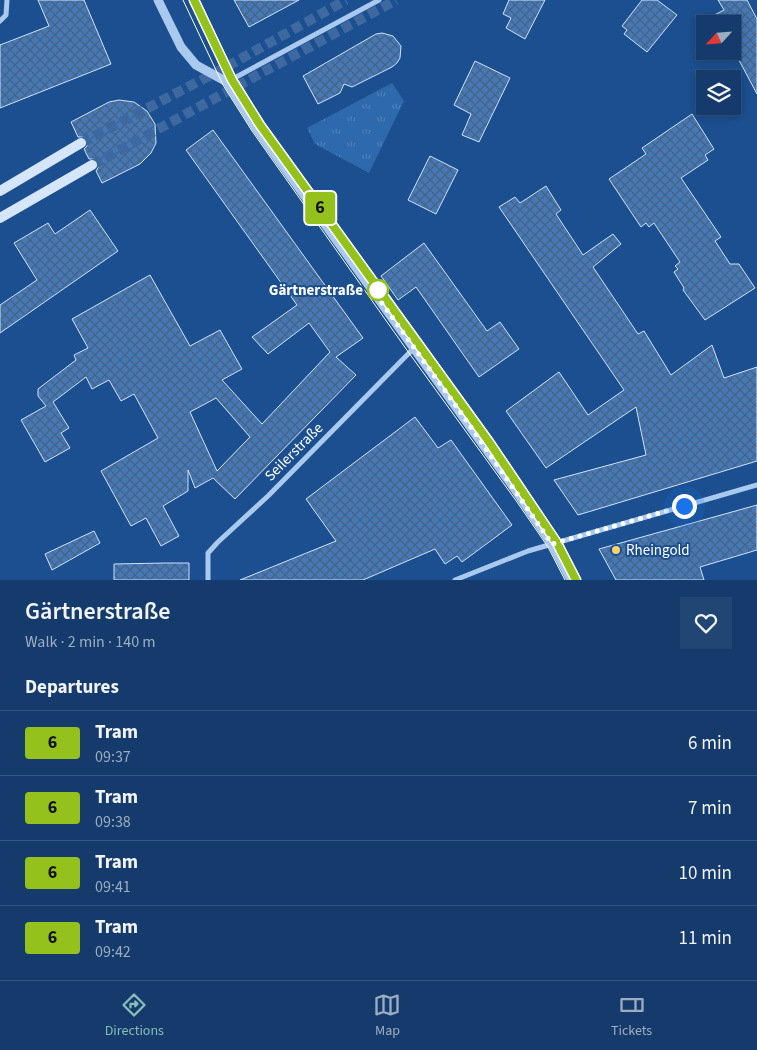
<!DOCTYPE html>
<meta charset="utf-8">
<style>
body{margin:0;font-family:"Source Sans 3",sans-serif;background:#214673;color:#f1f3f6;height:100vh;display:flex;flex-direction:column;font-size:19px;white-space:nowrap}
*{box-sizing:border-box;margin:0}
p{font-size:16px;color:#9dadc1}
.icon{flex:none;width:28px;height:28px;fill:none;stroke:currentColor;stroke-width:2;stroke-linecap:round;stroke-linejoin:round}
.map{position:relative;height:580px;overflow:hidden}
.sheet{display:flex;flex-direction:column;background:#143b6b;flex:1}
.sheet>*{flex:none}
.badge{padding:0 10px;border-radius:4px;font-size:18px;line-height:32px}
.needle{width:32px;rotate:244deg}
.controls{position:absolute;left:696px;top:15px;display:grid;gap:10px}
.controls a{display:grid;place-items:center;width:45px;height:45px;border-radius:0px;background:#143b6b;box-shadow:0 2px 8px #0003,0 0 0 1px #33557e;font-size:25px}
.you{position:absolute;width:25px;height:25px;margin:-12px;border:4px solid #fff;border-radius:50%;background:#1a73e8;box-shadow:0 0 0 8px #1a73e833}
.map>.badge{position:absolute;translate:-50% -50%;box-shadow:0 0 0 2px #fff}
h2{padding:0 25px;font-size:19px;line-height:45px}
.round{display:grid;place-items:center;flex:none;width:52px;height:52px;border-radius:0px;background:#214673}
.overview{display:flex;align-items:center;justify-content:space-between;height:85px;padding:0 25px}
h1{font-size:24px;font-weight:600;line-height:38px}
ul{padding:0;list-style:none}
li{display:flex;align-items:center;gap:15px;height:65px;padding:0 25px;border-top:1px solid #33557e}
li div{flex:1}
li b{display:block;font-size:19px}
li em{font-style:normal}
li .badge{min-width:55px;font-weight:700;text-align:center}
.menu{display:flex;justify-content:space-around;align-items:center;height:70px;border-top:1px solid #33557e;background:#143b6b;font-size:14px;color:#9dadc1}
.menu a{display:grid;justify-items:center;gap:2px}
.menu .selected{color:#8bbbb9}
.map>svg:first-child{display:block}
</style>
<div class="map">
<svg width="757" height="580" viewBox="0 0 757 580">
<defs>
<pattern id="park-tufts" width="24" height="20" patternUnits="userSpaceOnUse" patternTransform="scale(1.25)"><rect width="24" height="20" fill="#2e69ad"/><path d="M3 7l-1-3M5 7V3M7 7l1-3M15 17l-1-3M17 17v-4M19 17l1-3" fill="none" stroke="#4d80b9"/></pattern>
<pattern id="building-cross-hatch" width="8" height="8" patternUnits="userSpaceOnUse" patternTransform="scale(1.25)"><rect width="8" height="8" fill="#4478b7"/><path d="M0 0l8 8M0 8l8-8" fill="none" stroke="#486282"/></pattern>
</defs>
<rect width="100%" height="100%" fill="#1b4f8f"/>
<path fill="url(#park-tufts)" d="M392,83l12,18 -35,72 -54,-29 -8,-16z"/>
<path fill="url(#building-cross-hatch)" stroke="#cfe3fa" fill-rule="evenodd" d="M38,0h46l27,64 -111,44v-63l49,-19z
M234,0h65l-50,27z
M509,0h36l-20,39 -19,-11 5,-10 -8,-4z
M642,0h15l20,15 -30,37 -23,-18 3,-4 -5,-4z
M718,0h29l10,19v75l-25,-47v-23h-35l27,-14z
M382,33l11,3 8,10 -1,12 -3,5 -5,4 -40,20 -8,-3 -4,9 -22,11 -15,-28 73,-42z
M475,61l35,17 -31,64 -17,-7 9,-21 -17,-9z
M119,100l15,2 13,9 8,13 1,19 -5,10 -11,11 -38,19 -6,-12 2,-3v-6l-3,-3h-6l-5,-10 3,-3v-6l-3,-3h-6l-7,-15 38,-20z
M692,114l22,35 -9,6 3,5 -27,18 40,59 -6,4 15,23h9l16,24 -50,32 -22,-30 1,-2 -10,-16 4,-3 -3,-3 5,-4 -26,-39 -5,4 -3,-4 -5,4 -32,-48 37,-25 -4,-6z
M213,130l150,208 -27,19 20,18 -121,124 -22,-21 -18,10 -7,-18v21l-25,15 16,30 -18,10 -15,-28 -15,8 -30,-55 57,-33 -24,-44 -13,7 -12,-21 -17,9 -6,-12 -33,25 16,26 -8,5 9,15 -25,14 -24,-42 25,-14 -8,-10v-7l38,-29 -2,-5 14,-7 -16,-29 78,-44 40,71 30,-16 22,39 -20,11 40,44 68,-72 -21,-29 -41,31 -16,-17 45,-32 -111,-155zM216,398l34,39 -33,34 -27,-59z
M430,156l28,14 -22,44 -28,-14z
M546,186l15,24 -5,4 27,41 30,-21 8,10 -28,23 45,67 6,-3 27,44 41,-30 12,33 33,-11v94l-179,54 -24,-35 92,-25 -10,-48 -90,61 -40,-57 53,-39 29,43 36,-25 -125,-183 16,-10 5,6z
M90,210l28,41 -118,82v-28l37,-25 -23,-37 34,-20 7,11z
M424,243l63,88 13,-9 19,27 -40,28 -63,-90 -18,13 -17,-24z
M415,417l23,31 13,-8 61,85 -50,37 -5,-6 -12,8 -10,-15 -72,31h-123l96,-39 -30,-42z
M757,505v45l-57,17 4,13h-88l-17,-31z
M94,531l6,12 -48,27 -7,-16z
M166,563h23v17h-75v-16z"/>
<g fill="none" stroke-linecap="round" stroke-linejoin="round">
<path stroke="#3d69a0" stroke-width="10" stroke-dasharray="10 5" stroke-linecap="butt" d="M81,143l147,-77 118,-66
M92,165l304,-165"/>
<path stroke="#a9c9ee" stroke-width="5" d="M0,21l6,-6 1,-15
M227,82l152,-82
M208,580v-27l10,-11 50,-46 146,-148
M455,580l73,-29 229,-66"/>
<path stroke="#a9c9ee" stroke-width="9" d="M158,0l23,47 15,18 31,17 29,46 260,363 36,53 19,36"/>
<path stroke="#d6e6fa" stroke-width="10" d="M0,191l81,-48
M0,218l92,-53"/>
<path stroke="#fff" stroke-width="1" d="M183,0l40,85 29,46 157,222 108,149 31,45 17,33
M194,0l38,80 29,45 228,317 57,84 30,54"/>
</g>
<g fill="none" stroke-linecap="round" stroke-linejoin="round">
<defs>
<path id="line" d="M194,0l38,80 28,45 229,317 68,101 19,37"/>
</defs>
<use href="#line" stroke="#fff" stroke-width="11"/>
<use href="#line" stroke="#94c11c" stroke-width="8"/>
<path stroke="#fff" stroke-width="5" stroke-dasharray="0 9" d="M378,290l-4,2 85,118 93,134 132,-38"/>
</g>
<circle fill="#fff" stroke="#94c11c" stroke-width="2.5" cx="378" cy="290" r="10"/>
<circle fill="#ffd166" stroke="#1b4f8f" stroke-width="2" cx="616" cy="550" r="5"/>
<g text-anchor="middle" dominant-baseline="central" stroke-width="4" stroke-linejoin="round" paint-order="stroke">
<g font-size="15" font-weight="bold" fill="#fff" stroke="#1b4f8f" text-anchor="end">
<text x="363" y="290">Gärtnerstraße</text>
</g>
<g font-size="15" fill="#fff" stroke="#1b4f8f">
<text transform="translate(294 452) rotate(-45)">Seilerstraße</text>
</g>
<g font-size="15" fill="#fff" stroke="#1b4f8f" text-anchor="start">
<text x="626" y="550">Rheingold</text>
</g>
</g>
</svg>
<div class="controls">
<a><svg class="needle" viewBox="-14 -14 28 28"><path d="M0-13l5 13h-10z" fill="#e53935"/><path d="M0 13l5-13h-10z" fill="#9dadc1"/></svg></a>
<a><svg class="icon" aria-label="layers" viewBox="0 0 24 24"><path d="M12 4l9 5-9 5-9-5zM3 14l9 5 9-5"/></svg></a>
</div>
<div class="you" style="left:684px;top:506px"></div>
<b class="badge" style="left:320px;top:208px;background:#94c11c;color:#111">6</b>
</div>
<section class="sheet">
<div class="overview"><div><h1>Gärtnerstraße</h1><p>Walk · 2 min · 140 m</p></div><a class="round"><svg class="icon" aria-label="heart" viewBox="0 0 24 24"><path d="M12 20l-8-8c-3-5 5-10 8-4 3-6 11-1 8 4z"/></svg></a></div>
<h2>Departures</h2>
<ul>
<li><span class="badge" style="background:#94c11c;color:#111">6</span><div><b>Tram</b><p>09:37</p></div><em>6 min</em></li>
<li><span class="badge" style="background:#94c11c;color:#111">6</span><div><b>Tram</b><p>09:38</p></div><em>7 min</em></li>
<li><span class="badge" style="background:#94c11c;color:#111">6</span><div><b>Tram</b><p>09:41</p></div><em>10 min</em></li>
<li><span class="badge" style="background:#94c11c;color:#111">6</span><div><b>Tram</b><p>09:42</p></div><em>11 min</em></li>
</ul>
</section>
<nav class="menu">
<a class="selected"><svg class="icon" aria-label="directions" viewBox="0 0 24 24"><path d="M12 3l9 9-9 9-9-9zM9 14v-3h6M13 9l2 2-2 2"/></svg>Directions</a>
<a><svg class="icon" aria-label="map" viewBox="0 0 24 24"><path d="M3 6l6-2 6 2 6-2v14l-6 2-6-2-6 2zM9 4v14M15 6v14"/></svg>Map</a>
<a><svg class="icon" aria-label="tickets" viewBox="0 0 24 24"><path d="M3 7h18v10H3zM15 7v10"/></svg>Tickets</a>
</nav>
